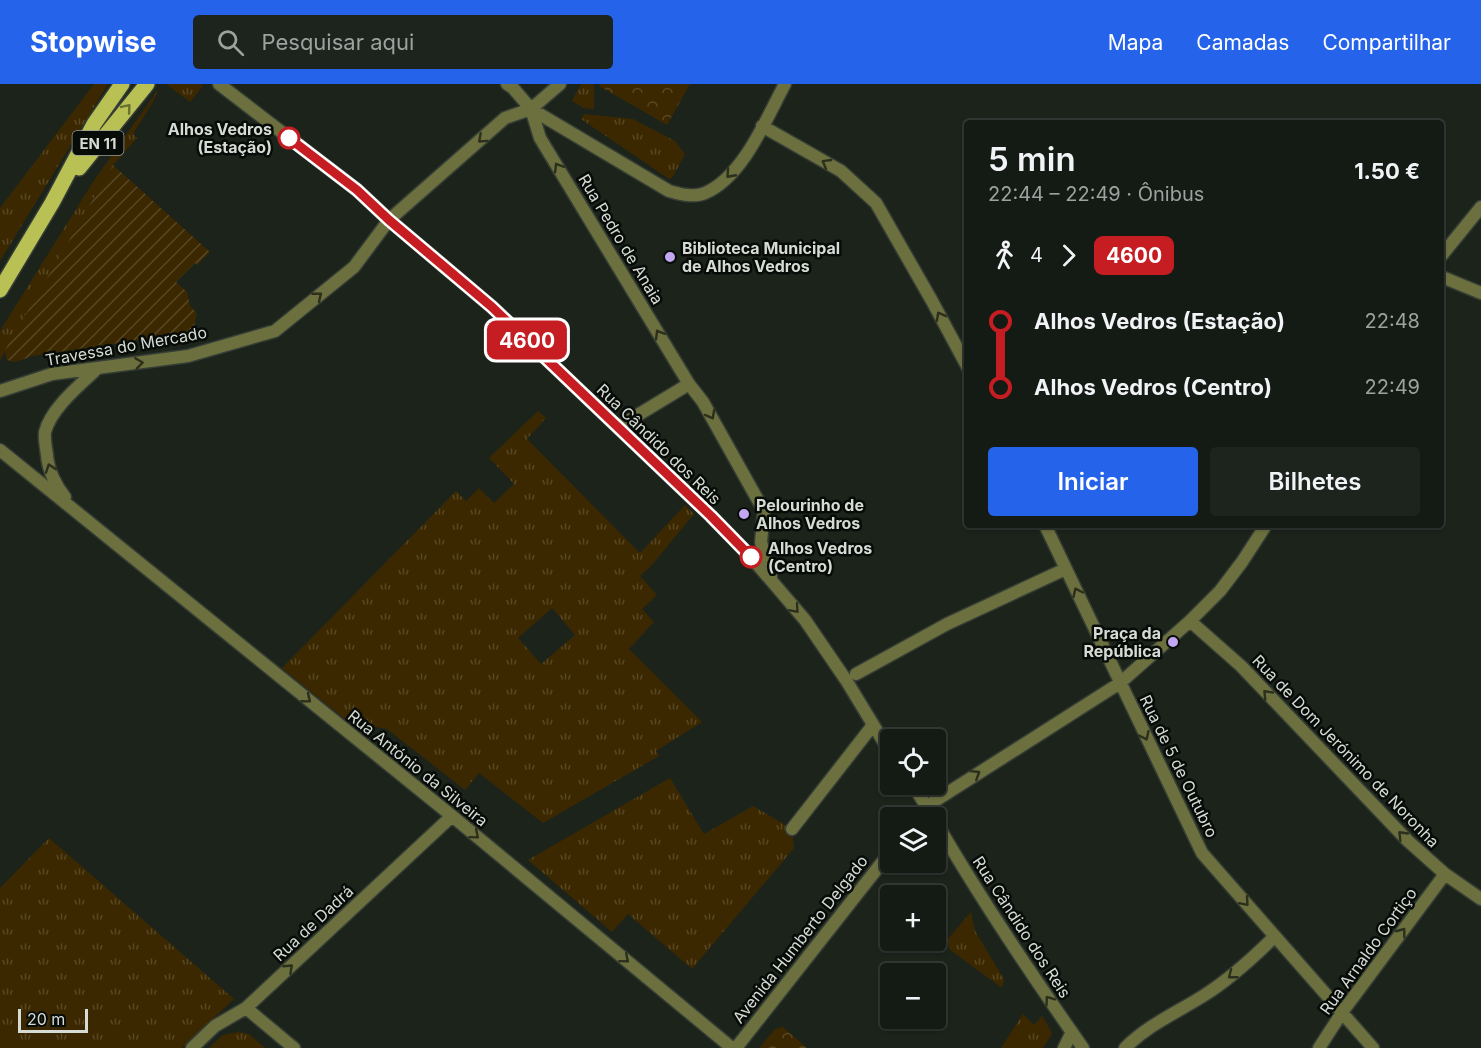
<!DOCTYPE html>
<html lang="pt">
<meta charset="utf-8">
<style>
body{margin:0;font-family:Inter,sans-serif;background:#1d231d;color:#f1f3f6;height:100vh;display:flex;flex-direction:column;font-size:22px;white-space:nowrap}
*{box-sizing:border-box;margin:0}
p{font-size:20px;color:#9da1a0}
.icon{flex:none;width:33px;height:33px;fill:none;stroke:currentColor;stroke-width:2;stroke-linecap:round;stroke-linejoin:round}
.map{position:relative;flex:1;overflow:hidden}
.panel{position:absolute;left:964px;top:36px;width:480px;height:408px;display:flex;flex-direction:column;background:#141a14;border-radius:6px;box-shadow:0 2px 4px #0004,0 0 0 2px #333834}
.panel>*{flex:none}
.badge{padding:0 12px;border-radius:9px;font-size:21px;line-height:39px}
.buttons{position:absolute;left:880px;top:645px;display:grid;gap:12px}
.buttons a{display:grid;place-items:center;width:66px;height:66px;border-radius:6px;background:#141a14;box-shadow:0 2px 4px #0004,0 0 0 2px #333834;font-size:30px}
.scale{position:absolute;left:18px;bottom:15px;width:70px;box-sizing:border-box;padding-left:6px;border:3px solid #d6dbd6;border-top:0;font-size:16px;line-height:21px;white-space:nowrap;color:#d6dbd6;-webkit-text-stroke:4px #080c08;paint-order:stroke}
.map>.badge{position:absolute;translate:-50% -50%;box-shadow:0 0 0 3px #fff}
.legs{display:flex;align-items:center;gap:9px;height:66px;padding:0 24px;font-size:20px}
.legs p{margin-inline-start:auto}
.headline{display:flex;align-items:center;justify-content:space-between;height:102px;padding:0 24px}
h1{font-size:33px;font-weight:600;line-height:45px}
.cta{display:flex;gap:12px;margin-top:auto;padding:12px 24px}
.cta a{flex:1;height:69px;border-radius:6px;background:#2563eb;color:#fff;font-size:24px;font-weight:600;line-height:69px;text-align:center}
.cta a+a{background:#1d231d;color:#f1f3f6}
ul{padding:0 24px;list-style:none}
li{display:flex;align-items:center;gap:21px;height:66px;font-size:22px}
li i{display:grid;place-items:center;width:9px;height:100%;margin:0 8px;background:currentColor}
li i::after{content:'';width:15px;height:15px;margin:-8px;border:4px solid;border-radius:50%;background:#141a14}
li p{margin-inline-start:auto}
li:first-child i{background:linear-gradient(#0000 50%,currentColor 0)}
li:last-child i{background:linear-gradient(currentColor 50%,#0000 0)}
header{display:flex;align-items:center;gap:36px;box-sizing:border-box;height:84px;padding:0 30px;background:#2563eb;color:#fff}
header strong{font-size:28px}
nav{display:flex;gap:33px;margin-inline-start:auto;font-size:21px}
.search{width:420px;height:54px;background:#1d231d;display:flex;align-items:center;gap:15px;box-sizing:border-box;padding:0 21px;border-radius:6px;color:#9da1a0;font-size:22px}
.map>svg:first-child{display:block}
</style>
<header>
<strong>Stopwise</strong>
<div class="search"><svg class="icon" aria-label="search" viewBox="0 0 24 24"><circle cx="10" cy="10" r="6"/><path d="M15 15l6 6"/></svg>Pesquisar aqui</div>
<nav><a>Mapa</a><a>Camadas</a><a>Compartilhar</a></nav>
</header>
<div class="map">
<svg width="1481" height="964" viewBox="0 0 1481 964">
<defs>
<pattern id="grass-tufts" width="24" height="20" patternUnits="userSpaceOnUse" patternTransform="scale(1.5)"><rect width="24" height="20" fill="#3c2800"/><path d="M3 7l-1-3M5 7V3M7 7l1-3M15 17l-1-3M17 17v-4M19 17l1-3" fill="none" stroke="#574724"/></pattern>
<pattern id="forest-crowns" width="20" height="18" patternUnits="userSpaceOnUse" patternTransform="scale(1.5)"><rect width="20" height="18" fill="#3c2800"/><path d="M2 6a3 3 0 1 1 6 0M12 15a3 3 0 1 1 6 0" fill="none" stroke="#574724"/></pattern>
<pattern id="garden-furrows" width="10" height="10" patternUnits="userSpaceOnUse" patternTransform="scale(1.5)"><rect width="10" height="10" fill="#3c2800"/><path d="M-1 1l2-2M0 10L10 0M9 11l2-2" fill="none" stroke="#574724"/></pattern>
</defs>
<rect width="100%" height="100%" fill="#1b231b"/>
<path fill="url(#grass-tufts)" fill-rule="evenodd" d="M94,0h14l-108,177v-53z
M166,0h34l3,2 -13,16z
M581,0h13v25l-10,-1 -12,-7z
M159,4l-6,14 -20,32 4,4 -24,27 -113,195v-29l93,-149z
M584,30l49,5 42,22 10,13 -13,24 -3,1 -88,-60z
M538,327l8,7 -19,21 113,114 45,-48 9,9 -43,52 -11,10 17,19 -15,14 12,13 -25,27 73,73 -46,29 3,5 -116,67 -64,-50 -14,17 -78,-61 -11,-2 -13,7 -81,-66 174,-177 10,10 13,-13 15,15 20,-19 -25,-26zM552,524l23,27 -34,29 -23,-26z
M670,694l34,56 49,-28 39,23 2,19 -102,121 -64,-55 -16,18 -84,-72z
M49,754l185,161 -52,49h-182v-160z
M971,828l4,19 29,48 -2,9 -53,-39 -1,-10z
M1023,930l11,11 8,-9 8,13 2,5 -9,14h-42z
M238,948l11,2 16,14h-56l14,-13z"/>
<path fill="url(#forest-crowns)" d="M600,0h90l-23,41 -68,-39z
M783,943l24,21h-48l16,-19z"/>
<path fill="url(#garden-furrows)" d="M113,81l97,87 -13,13 -2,-2 -19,19 11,10 3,14 7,7 -4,19 -161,24c-9,3 -17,9 -26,3l-1,-9z"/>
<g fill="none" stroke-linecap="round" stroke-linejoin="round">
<defs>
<path id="street" d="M219,0l138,106 32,30 103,87 219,209 40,41 54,63 41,60 45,74
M507,0l6,4 18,21 138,82c11,3 25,7 36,2 38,-16 61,-74 80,-109
M531,25l9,29 149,246
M762,42l79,45 35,32 56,98 36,67
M1442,171l39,-48
M1442,193l39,16
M0,307l52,-17 136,-18 87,-25 79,-64 35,-47 116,-102 26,-9 29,-25
M618,343l71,-43 14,18 61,109 -3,31 10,35
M0,366l452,366 280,232
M65,413c-9,-11 -17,-27 -18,-42 -1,-7 -3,-17 -2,-23 6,-24 36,-48 53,-64
M1045,441l157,328 171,195
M1190,537l51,45 167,175 37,33 36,25
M856,590l91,-50 112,-52
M912,700l22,34
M917,734l10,-12 193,-123 70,-62 30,-30 22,-29 24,-37
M936,738c45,78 95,152 147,226
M792,745l81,-104
M246,924l48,40
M192,964l23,-22 31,-18 206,-192
M736,964l155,-197
M1064,964l8,-16
M1125,964c23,-23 51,-35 78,-52 27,-17 50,-38 72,-60
M1319,964l24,-37 102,-137"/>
<path id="primary" d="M79,84l68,-84
M0,206l52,-87 42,-79 28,-40"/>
</defs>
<use href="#street" stroke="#353d35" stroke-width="15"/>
<use href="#primary" stroke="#353d35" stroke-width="18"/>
<use href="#street" stroke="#6c703f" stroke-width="12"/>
<use href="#primary" stroke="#b9c155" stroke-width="15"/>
</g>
<defs><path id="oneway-chevron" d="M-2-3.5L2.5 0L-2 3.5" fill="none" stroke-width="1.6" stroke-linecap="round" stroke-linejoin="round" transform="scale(1.5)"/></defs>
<use stroke="#697032" href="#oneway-chevron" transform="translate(127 24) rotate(-50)"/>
<g stroke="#2b2f1b">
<use href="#oneway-chevron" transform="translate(482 55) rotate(138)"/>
<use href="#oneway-chevron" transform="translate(826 79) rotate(-150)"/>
<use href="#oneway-chevron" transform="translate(558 83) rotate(-121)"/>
<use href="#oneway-chevron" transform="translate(730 90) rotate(132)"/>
<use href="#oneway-chevron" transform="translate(318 212) rotate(-39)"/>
<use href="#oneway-chevron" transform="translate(940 232) rotate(-118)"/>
<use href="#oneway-chevron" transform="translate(659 250) rotate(-121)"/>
<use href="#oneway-chevron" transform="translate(139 279) rotate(-8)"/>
<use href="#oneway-chevron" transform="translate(711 331) rotate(61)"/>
<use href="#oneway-chevron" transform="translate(50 384) rotate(-109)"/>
<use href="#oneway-chevron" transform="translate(1077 508) rotate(-115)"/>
<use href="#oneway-chevron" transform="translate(795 525) rotate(49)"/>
<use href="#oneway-chevron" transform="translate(1267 610) rotate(-134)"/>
<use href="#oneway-chevron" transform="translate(307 615) rotate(39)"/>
<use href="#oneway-chevron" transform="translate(1145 652) rotate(65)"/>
<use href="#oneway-chevron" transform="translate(976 690) rotate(-32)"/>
<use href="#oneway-chevron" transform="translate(475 751) rotate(40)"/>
<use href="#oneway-chevron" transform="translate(1402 751) rotate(-134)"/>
<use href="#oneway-chevron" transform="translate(1245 818) rotate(49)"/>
<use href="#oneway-chevron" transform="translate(1402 848) rotate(-53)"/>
<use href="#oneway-chevron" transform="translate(625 875) rotate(40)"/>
<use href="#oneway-chevron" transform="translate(289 884) rotate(-43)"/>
<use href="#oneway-chevron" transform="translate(1232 891) rotate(142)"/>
<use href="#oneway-chevron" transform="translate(1049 916) rotate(-126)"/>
</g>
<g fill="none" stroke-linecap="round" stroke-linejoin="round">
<defs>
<path id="line-1" d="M289,54l68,52 32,30 103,87 219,209 40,41"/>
</defs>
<use href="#line-1" stroke="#fff" stroke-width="14"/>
<use href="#line-1" stroke="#c61d23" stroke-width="9"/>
</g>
<g fill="#fff" stroke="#c61d23" stroke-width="3">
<circle cx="289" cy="54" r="10"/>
<circle cx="751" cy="473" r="10"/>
</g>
<g fill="#c4a7f1" stroke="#080c08" stroke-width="2">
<circle cx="670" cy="173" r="6"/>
<circle cx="744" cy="430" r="6"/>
<circle cx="1173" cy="558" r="6"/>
</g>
<g text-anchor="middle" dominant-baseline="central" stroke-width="5" stroke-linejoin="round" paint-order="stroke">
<rect fill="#080c08" stroke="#989d98" stroke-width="1.5" x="72.5" y="47" width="51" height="24" rx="4.5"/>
<g font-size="15" font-weight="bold" fill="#d6dbd6">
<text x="98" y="59">EN 11</text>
</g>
<g font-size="16" font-weight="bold" fill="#d6dbd6" stroke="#080c08" text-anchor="end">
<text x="272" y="45">Alhos Vedros<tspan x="272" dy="18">(Estação)</tspan></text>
<text x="768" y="464" text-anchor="start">Alhos Vedros<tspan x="768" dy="18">(Centro)</tspan></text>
</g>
<g font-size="16" fill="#d6dbd6" stroke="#080c08">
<text transform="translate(621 155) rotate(59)">Rua Pedro de Anaia</text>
<text transform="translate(126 262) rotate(-10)">Travessa do Mercado</text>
<text transform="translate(659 360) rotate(44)">Rua Cândido dos Reis</text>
<text transform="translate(1346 667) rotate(46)">Rua de Dom Jerónimo de Noronha</text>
<text transform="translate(1179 682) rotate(64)">Rua de 5 de Outubro</text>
<text transform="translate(418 684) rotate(39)">Rua António da Silveira</text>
<text transform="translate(313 839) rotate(-43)">Rua de Dadrá</text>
<text transform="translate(1022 843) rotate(57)">Rua Cândido dos Reis</text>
<text transform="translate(800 855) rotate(-52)">Avenida Humberto Delgado</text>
<text transform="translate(1368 867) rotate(-54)">Rua Arnaldo Cortiço</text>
</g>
<g font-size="16" font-weight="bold" fill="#d6dbd6" stroke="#080c08" text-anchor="start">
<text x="682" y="164">Biblioteca Municipal<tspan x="682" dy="18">de Alhos Vedros</tspan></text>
<text x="756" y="421">Pelourinho de<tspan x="756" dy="18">Alhos Vedros</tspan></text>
<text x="1161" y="549" text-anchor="end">Praça da<tspan x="1161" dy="18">República</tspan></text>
</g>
</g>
</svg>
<div class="buttons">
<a><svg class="icon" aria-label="locate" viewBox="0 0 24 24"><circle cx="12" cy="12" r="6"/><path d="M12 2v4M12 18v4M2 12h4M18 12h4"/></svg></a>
<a><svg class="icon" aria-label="layers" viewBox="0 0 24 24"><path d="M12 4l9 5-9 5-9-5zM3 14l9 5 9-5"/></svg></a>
<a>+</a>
<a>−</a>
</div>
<div class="scale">20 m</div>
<b class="badge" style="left:527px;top:256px;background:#c61d23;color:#fff">4600</b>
<section class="panel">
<div class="headline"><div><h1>5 min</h1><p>22:44 – 22:49 · Ônibus</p></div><b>1.50 €</b></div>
<div class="legs"><svg class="icon" aria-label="walk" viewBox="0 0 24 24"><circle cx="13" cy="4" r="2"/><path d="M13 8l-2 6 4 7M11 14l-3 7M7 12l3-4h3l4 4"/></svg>4<svg class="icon" aria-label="forward" viewBox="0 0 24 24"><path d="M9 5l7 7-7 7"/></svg><b class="badge" style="background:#c61d23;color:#fff">4600</b></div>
<ul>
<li><i style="color:#c61d23"></i><b>Alhos Vedros (Estação)</b><p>22:48</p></li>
<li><i style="color:#c61d23"></i><b>Alhos Vedros (Centro)</b><p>22:49</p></li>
</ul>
<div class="cta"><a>Iniciar</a><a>Bilhetes</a></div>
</section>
</div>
